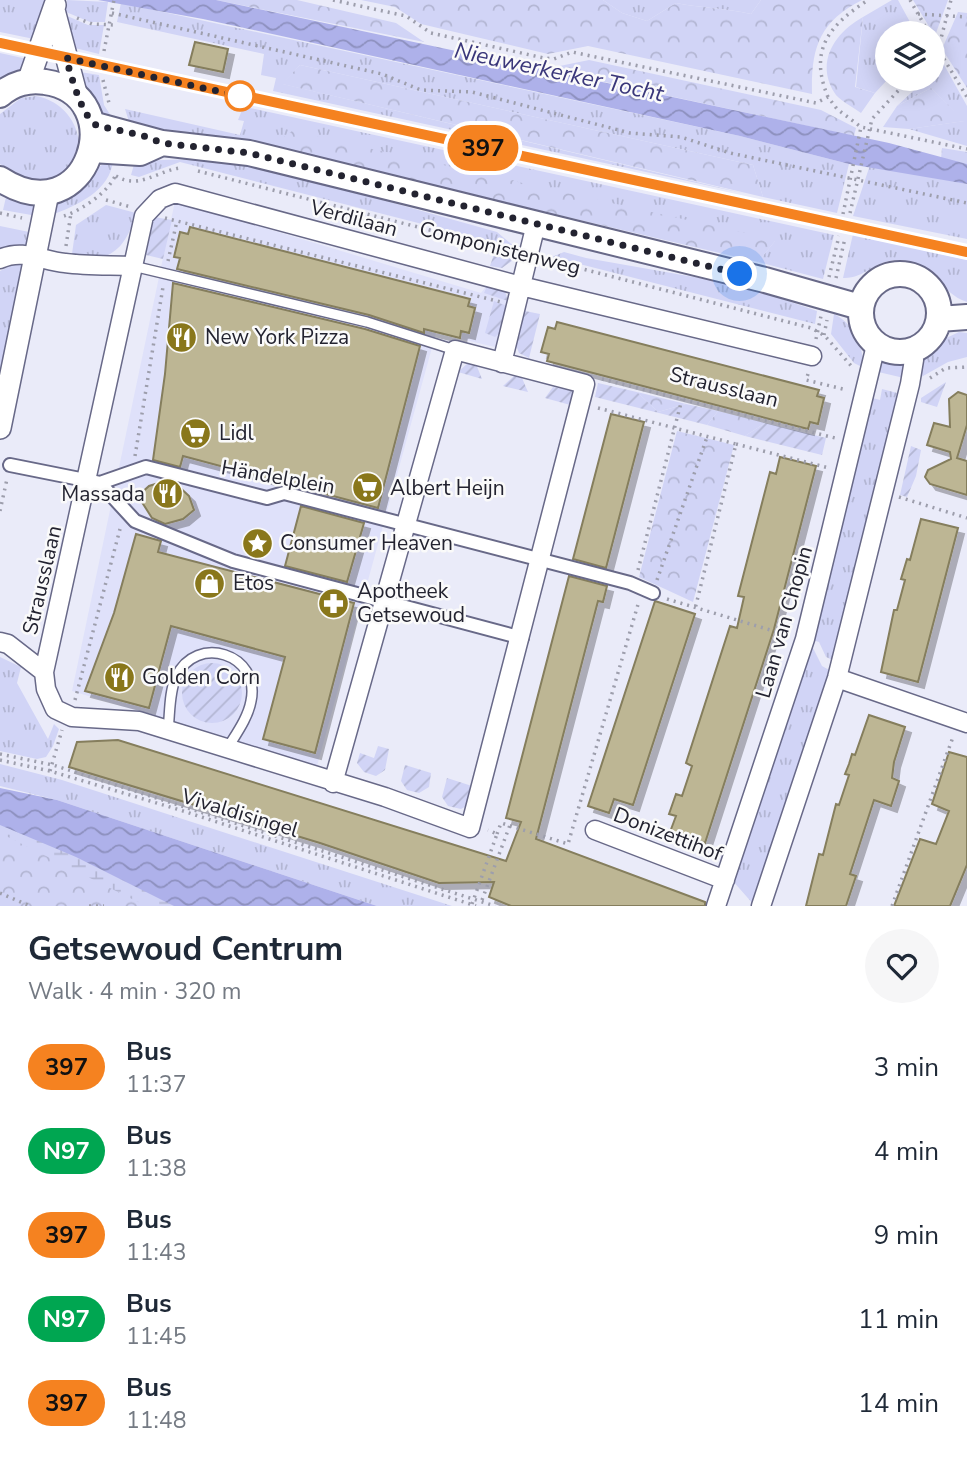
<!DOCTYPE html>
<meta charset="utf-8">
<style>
body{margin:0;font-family:"Nunito Sans",sans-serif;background:#f6f6f7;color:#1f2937;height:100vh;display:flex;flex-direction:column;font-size:26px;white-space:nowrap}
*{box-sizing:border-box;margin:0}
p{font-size:23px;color:#747a83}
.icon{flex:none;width:38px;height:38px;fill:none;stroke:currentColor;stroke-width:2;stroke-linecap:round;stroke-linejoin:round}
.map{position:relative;height:906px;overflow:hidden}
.drawer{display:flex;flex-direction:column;background:#fff;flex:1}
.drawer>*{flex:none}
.badge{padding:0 14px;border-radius:23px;font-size:24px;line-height:46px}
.fabs{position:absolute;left:875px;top:21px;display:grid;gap:14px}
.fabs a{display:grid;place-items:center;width:70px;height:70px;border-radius:50%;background:#fff;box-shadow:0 4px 18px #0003;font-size:35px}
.you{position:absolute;width:35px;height:35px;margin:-18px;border:5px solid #fff;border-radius:50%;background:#1a73e8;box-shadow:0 0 0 10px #1a73e833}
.map>.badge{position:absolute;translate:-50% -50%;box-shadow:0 0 0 4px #fff}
.round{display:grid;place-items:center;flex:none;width:74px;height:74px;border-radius:37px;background:#f6f6f7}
.summary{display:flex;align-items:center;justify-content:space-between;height:119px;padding:0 28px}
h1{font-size:33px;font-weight:700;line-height:52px}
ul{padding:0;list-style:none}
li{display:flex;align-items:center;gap:21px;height:84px;padding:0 28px}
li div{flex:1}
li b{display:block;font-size:26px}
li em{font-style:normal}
li .badge{min-width:77px;font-weight:700;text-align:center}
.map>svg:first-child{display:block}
</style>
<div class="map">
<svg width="967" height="906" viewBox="0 0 967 906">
<defs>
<pattern id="grass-tufts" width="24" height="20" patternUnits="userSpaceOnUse" patternTransform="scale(1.75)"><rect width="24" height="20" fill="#d1d4f6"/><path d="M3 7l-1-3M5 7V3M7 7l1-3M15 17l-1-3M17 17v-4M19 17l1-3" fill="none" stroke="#b3b6d3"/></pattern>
<pattern id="forest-crowns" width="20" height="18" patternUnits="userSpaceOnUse" patternTransform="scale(1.75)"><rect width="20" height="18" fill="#d1d4f6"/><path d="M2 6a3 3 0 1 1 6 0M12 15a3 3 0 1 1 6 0" fill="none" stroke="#b3b6d3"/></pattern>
<pattern id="wetland-marsh" width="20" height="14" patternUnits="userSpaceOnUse" patternTransform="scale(1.75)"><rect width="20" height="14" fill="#d1d4f6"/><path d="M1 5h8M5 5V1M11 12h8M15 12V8" fill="none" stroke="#b3b6d3"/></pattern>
<pattern id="garden-furrows" width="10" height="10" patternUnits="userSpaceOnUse" patternTransform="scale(1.75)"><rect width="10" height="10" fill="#d1d4f6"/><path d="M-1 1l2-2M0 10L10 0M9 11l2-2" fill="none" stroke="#b3b6d3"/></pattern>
<pattern id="water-waves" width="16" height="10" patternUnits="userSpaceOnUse" patternTransform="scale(1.75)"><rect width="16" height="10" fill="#aeb1ea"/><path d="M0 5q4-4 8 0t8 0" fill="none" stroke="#8d90be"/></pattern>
<filter id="shadow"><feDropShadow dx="6" dy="6" stdDeviation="0" flood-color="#0004"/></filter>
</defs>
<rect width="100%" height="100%" fill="#eaebf9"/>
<path fill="#dfe1fa" d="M175,201l306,92 7,-9 20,17 -13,46 -59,-14 -119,433 -245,-75z"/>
<path fill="url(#grass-tufts)" d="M0,0h48l-14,39 -34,-7z
M67,0l41,2 -3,20h-15l-24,-10z
M603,0h158l-10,14c-26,-6 -50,-6 -75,-11l-29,18 -25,-8z
M892,0h6l18,33h-29l1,46 -13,14 -19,-6 7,-70z
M121,3l619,133 109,28 -12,49 -74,-16 -10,-32 -453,-100 -17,19 464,110 -474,-103 3,-13 -15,-3 3,-21 -147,-32z
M65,15l23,10h16l-5,29 -28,-7z
M0,53l27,6 -8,14 -19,12z
M943,63l24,43v40l-58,-17 55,-8 -33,-33 -34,18 29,-27h7v-7z
M80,72l19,3 5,30 9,14 -4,5 -19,-20z
M36,96c44,8 60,65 19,82 -7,3 -18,3 -27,4l-28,-18v-50l21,-16z
M237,105l597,130 -11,44 -65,-17 17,-21 -543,-103 -101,-10 -6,-19 115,26 4,-14 -6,-1 4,-10z
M222,158l32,6 243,68 19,16 -336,-86 -41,15 -8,-2 4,-14z
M113,160c-2,30 -36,46 -62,55 11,-22 39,-47 62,-55z
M870,165l97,19v55l-114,-23z
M6,197l33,8 -2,11 -34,-6z
M106,205l30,8c-10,35 -26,53 -64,41l4,-29z
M0,226l34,7 -2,13 -32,2z
M853,234l114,26v42c-28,-9 -34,-41 -68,-42 -22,-1 -35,19 -56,18z
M564,252l22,6 159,28 72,25 -2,13 -263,-67z
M28,264l-28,129v-122l12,-6z
M834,314c20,10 29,32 30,54l-10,-5 -23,-29z
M959,332l8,1v24l-19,5 -32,18 6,-23 20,-17z
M878,358l28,4 -2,16 -30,-7z
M882,389l19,5 -66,267 -9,-4 -7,-15 -10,-3 60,-242 11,3z
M808,645l4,1 10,20 9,5 -77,234 -22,-25z
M0,657l21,10 -4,16 31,56 6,-15 5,5 -6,17 -7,11 -9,2 -37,-8z
M0,764l62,16 390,126h-75l-320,-106 -57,-14z"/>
<path fill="url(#forest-crowns)" d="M216,0h81l99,23 28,19z
M361,0h242l19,13 25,8 29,-18c25,5 49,5 75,11l10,-14h101c-43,22 -51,48 -50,94l-224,-48 -40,8 -127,-30 -26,-17z
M913,0h35l-12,33h-3z
M958,12l9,1v75l-25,-39z
M863,17l-8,70 20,6 -14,20c-8,-6 -23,-13 -27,-21 -19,-31 2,-60 29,-75z
M589,60l232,50 35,18 -2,8 -309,-67z
M300,65l453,100 10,32 -481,-113z
M931,88l34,33 -56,8 -26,-2 14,-21z
M292,131l484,109 -18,22 -488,-115z
M942,148l25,4v12l-26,-5z
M637,392l49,12 -28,8z
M718,411l47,12 -20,13 -38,-11z
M677,431l57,14 -41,157 -54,-25z
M0,825l174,81h-174z"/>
<path fill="url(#wetland-marsh)" d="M0,818l180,88h-34l-146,-73z"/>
<path fill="url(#garden-furrows)" d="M154,217l18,3 -9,39 -17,-4z
M494,254l22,4 -14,10 -12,-2z
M488,284l16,4 4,13 -24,-8z
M494,301l13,5 -6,26 -6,5 -10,-4z
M525,311l15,3 -11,44 -10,-5 -3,-8z
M469,362l7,2 6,15 -24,-7z
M515,375l7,3 6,14 -25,-6z
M946,382l-9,25 -16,-5v-4z
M598,383l39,9 21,20 28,-8 32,7 -11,14 -112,-28z
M553,387l20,4 1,15 -29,-8z
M765,423l61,15 -4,17 -77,-19z
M911,446l10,4 -5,26 -9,21 -7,-2z
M182 693a30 30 0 1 1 60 0a30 30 0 1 1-60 0Z
M378,746l11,3 -4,21 -9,6 -12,-4 -7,-9 3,-10 14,5z
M405,765l26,8 -2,14 -10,6 -12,-3 -6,-9z
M447,778l25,8 -2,18 -9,5 -13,-3 -6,-9z"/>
<path fill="url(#water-waves)" d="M98,0h118l673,143 78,21v20l-118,-20 -109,-28 -537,-117z
M0,788l57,12 320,106h-203l-98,-49 -76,-32z"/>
<path fill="#bdb694" stroke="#857e5d" stroke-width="2" filter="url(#shadow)" d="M195,42l33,7 -5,23 -34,-7z
M190,227l280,72 -2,7 7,2 -6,25 -8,-2 -1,7 -36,-9v4l-55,-18 -192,-46 3,-11 -6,-1 6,-25 8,2z
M173,283l192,46 55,17 -42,162 -195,-52 -3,11 -27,-7 12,-86z
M557,322l262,68 -2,6 7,2 -6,26 -8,-2 -2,7 -261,-68 2,-7 -8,-2 7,-25 7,2z
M958,392l9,3v30l-10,33 10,3v34l-37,-11 -5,-7 3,-7 23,-11 -1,-7 -23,-7 7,-22 16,4 -1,-28z
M611,414l33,8 -38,146 -33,-9z
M780,457l36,9 -42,163 -69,214 -35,-11 6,-16 -7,-2 7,-20 6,2 10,-30 -6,-3 44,-137 7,2 7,-31 -6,-1 32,-124 6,2z
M165,481l11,3 13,12 5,14 -11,9 -18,5 -13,-6 -14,-22 11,-10z
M301,506l63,17 -17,59 -62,-16z
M921,519l37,9 -40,154 -37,-10 13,-62h3l8,-30 -4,-1 6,-20 3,1z
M136,534l25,7 -3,11 196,51 -39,150 -52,-14 22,-82 -114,-31 -22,82 -64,-17 29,-78z
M569,576l38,10 -4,16 -5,-1 -62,238 169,63v4h-194l-22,-9 5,-15 -55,1 -119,-40 -251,-76 8,-25 41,-2 388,121 15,-39 -15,-4z
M655,601l40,13 -62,191 -19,-6 -5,14 -21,-7z
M869,715l36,12 -11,35 -2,16 7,3 -8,25 -17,-6 -24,74 6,2 -10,30h-40l13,-52 4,1 13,-51 3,1 10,-30 -4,-1 4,-10 3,-10 3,1z
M949,752l18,5v108l-17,41h-56l26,-67 16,5 13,-33 -17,-7z"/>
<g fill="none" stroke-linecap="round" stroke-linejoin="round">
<defs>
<path id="service" d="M0,43l967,209
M133,266l234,56 88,28
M168,730c2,-16 1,-38 8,-53 20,-44 85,-23 75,24 -3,17 -15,33 -24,48"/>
<path id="pedestrian" d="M10,465l90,18 46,-16 121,31 17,-5 346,90 23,10
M100,483l35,38 98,40 289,77"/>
<path id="minor" d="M0,259c23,-11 42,2 65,4 22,3 45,2 68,3
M502,363l34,-139
M0,642l8,2 36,28
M837,678l130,45
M333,783l122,-433 130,34 -115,444 -85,-31 -246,-76 -67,-4 -17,-8 -9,-20 -2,-17 100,-456 16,-17 15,-6 346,93 291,70
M595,830l130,50
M716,906l89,-267 71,-294
M761,906l76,-228 73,-294 4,-24 -7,-8"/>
<path id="tertiary" d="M54,10l23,87
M28,82l27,-77
M0,428l48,-235"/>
<path id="secondary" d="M0,95c12,-11 29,-16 45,-13 87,12 44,155 -45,97
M92,124l70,19 87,10 516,127 95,27
M92,150l48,3 22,-10
M861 313a39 39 0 1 1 78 0a39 39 0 1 1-78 0Z
M939,319l28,-2"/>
</defs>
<use href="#service" stroke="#686988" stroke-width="12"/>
<use href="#pedestrian" stroke="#686988" stroke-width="16"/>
<use href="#minor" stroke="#686988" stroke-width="21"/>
<use href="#tertiary" stroke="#686988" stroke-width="24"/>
<use href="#secondary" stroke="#686988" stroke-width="28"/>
<path stroke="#9d9eac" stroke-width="3.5" stroke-dasharray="2 5" stroke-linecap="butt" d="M333,0l73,16 25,17 113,25 10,1 18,-7 244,51 12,-6 9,12 24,18 106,22
M910,0l19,33
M112,13l270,61 39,16 51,2 158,41 51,4 49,16 237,50
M918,14l49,3
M77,18l15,6 23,1
M933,41l34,56
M104,51l10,-51
M933,55l5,-5 13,-50
M103,80l6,23
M828,97c-20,-48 2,-72 40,-97
M198,171l314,80
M116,176c22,14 41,-5 64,-8
M106,200l25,7
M0,213l22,5
M850,213l22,-94 37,-40
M843,214l18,-87
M64,216c18,-6 45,-24 52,-42
M165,218l336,84
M66,246l5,-33
M544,259l267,69 14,8 28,32
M168,261l9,-40
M829,277l10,-41
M836,278l9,-40
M824,335l3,-15
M816,339l5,-23
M808,374l-2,6 41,10
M930,378l16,-10 21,-1
M602,379l233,59
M598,408l138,36 -41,165
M736,444l93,24
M135,456l28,-169
M899,497l68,21
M0,511l7,-32
M638,570l44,-171
M657,580l50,-143
M667,599l120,36
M75,700l45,-171
M0,754l53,11 442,141
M0,760l50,11 130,39 296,96
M50,771l12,-41
M497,834l4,-11 67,21 71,-243
M0,893l30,13
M482,900l28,-75
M472,904l25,-70 -9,-4
M89,906h15
M892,906l61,-169"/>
<use href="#service" stroke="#fff" stroke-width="9"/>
<use href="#pedestrian" stroke="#fff" stroke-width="12"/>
<use href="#minor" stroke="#fff" stroke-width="18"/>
<use href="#tertiary" stroke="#fff" stroke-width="21"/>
<use href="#secondary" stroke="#fff" stroke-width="24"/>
</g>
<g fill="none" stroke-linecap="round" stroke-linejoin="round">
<defs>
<path id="line" d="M0,43l967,209"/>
</defs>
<use href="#line" stroke="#fff" stroke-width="16"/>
<use href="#line" stroke="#f58220" stroke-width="10"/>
<path stroke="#232330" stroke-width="7" stroke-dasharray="0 12.6" d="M240,96l-174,-38c5,17 16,61 32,68l43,9 21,8 87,10 491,121"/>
</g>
<defs>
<symbol id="restaurant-disc" viewBox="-11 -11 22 22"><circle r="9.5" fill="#89771b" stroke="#fafafa"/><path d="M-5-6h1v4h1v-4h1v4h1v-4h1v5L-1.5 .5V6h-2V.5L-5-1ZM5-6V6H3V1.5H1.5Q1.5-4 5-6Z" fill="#fff"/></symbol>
<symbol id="supermarket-disc" viewBox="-11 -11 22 22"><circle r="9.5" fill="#89771b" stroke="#fafafa"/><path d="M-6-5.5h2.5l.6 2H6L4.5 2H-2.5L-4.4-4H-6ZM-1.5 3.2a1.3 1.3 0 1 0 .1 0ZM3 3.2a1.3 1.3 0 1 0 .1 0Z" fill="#fff"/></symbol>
<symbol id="sight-disc" viewBox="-11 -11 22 22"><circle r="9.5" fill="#89771b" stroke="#fafafa"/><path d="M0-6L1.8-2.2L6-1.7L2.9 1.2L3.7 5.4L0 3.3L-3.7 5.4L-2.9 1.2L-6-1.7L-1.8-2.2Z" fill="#fff"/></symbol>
<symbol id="shop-disc" viewBox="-11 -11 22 22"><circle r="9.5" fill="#89771b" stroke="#fafafa"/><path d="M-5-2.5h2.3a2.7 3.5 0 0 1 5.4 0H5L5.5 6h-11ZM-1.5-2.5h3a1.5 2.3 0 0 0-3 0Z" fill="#fff"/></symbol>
<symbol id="pharmacy-disc" viewBox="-11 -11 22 22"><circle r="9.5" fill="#89771b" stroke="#fafafa"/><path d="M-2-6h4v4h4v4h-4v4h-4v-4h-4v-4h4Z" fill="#fff"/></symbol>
</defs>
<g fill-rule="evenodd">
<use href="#restaurant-disc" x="164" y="320" width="35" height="35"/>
<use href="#supermarket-disc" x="178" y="416" width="35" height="35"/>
<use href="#supermarket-disc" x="350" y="470" width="35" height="35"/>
<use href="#restaurant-disc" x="150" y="476" width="35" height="35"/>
<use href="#sight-disc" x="240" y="526" width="35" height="35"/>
<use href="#shop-disc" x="192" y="566" width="35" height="35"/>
<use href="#pharmacy-disc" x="316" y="586" width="35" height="35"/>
<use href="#restaurant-disc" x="102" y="660" width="35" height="35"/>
</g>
<circle fill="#fff" stroke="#f58220" stroke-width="3.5" cx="240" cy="96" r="14"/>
<g text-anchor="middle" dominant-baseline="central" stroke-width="5" stroke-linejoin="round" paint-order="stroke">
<g font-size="21" fill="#232330" stroke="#fafafa">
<text transform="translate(354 218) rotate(15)">Verdilaan</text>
<text transform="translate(500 248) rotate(14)">Componistenweg</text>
<text transform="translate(724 387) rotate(14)">Strausslaan</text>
<text transform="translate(278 477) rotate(10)">Händelplein</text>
<text transform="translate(42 580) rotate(-77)">Strausslaan</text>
<text transform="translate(784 622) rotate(-74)">Laan van Chopin</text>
<text transform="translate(240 813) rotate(17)">Vivaldisingel</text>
<text transform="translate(668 834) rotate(21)">Donizettihof</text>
</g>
<g font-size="21" fill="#232330" stroke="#fafafa" text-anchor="start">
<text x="205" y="337">New York Pizza</text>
<text x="219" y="433">Lidl</text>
<text x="390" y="488">Albert Heijn</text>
<text x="145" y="494" text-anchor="end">Massada</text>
<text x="280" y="543">Consumer Heaven</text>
<text x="233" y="583">Etos</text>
<text x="357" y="591">Apotheek<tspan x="357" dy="24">Getsewoud</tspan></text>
<text x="142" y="677">Golden Corn</text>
</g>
<g font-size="23" font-style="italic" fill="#3a377a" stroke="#fafafa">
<text transform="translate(559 72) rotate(12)">Nieuwerkerker Tocht</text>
</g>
</g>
</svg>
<div class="fabs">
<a><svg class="icon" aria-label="layers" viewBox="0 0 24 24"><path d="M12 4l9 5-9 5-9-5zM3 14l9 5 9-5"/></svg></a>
</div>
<div class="you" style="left:740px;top:274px"></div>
<b class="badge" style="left:483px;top:148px;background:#f58220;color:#111">397</b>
</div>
<section class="drawer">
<div class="summary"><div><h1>Getsewoud Centrum</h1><p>Walk · 4 min · 320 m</p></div><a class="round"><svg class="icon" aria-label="heart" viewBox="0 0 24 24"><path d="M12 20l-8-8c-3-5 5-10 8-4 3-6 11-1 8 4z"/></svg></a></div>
<ul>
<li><span class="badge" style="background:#f58220;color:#111">397</span><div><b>Bus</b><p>11:37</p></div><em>3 min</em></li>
<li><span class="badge" style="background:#00a651;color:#fff">N97</span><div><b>Bus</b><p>11:38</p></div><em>4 min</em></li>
<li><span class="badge" style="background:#f58220;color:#111">397</span><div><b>Bus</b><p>11:43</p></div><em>9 min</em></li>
<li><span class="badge" style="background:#00a651;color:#fff">N97</span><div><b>Bus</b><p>11:45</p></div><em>11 min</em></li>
<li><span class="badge" style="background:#f58220;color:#111">397</span><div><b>Bus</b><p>11:48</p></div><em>14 min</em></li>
</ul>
</section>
